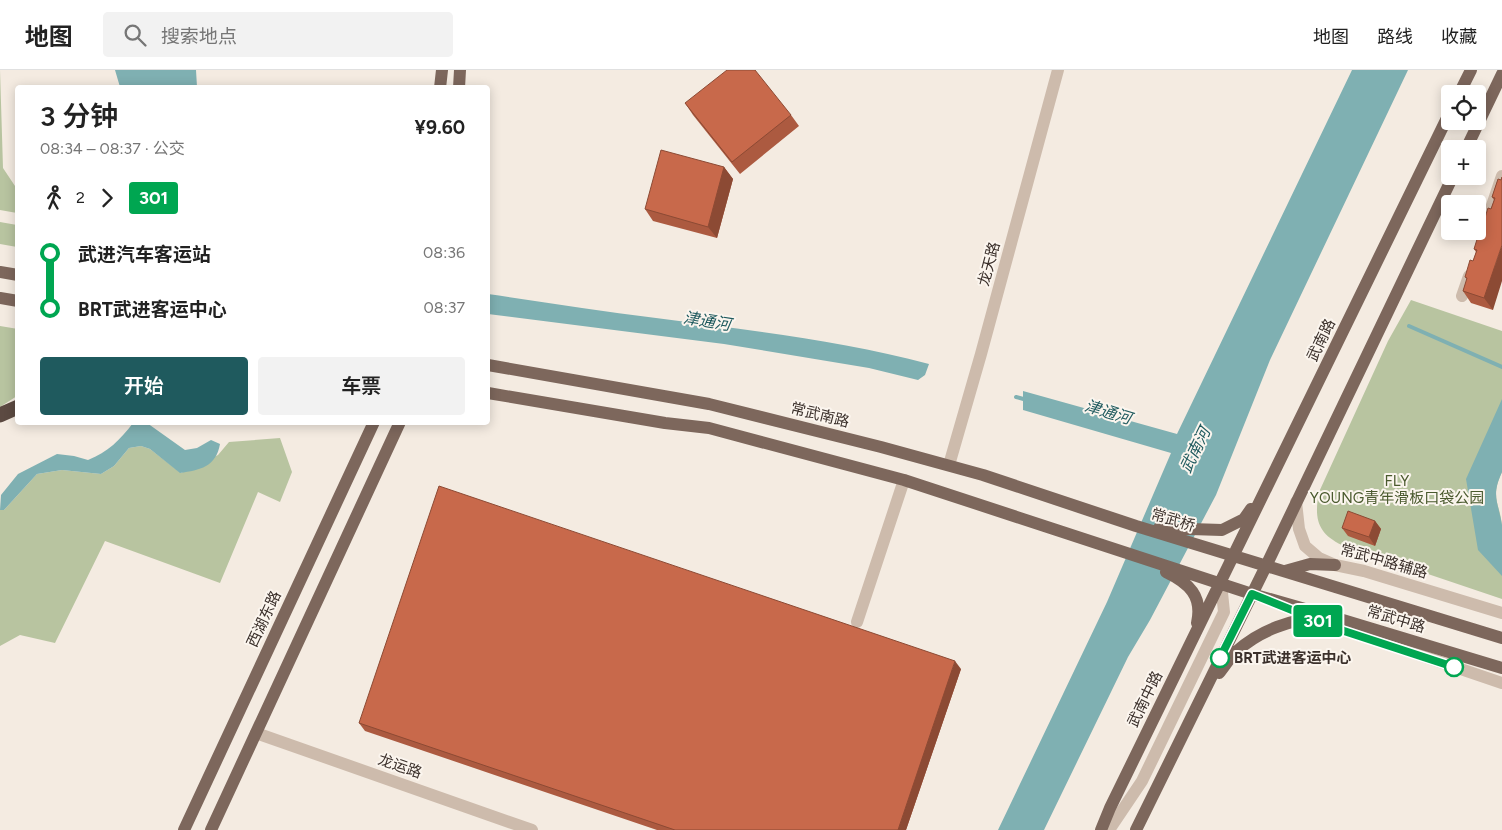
<!DOCTYPE html>
<html lang="zh">
<meta charset="utf-8">
<style>
body{margin:0;font-family:Figtree,"Noto Sans SC",sans-serif;background:#f2f2f2;color:#222;height:100vh;display:flex;flex-direction:column;font-size:19px;white-space:nowrap}
*{box-sizing:border-box;margin:0}
p{font-size:16px;color:#767676}
.icon{flex:none;width:28px;height:28px;fill:none;stroke:currentColor;stroke-width:2;stroke-linecap:round;stroke-linejoin:round}
.map{position:relative;flex:1;overflow:hidden}
.drawer{position:absolute;left:15px;top:15px;width:475px;height:340px;display:flex;flex-direction:column;background:#fff;border-radius:5px;box-shadow:0 2px 12px #0003}
.drawer>*{flex:none}
.badge{padding:0 10px;border-radius:4px;font-size:18px;line-height:32px}
.fabs{position:absolute;left:1441px;top:15px;display:grid;gap:10px}
.fabs a{display:grid;place-items:center;width:45px;height:45px;border-radius:5px;background:#fff;box-shadow:0 2px 12px #0003;font-size:25px}
.map>.badge{position:absolute;translate:-50% -50%;box-shadow:0 0 0 2px #fff}
.legs{display:flex;align-items:center;gap:8px;height:55px;padding:0 25px;font-size:16px}
.legs p{margin-inline-start:auto}
.summary{display:flex;align-items:center;justify-content:space-between;height:85px;padding:0 25px}
h1{font-size:28px;font-weight:600;line-height:38px}
.cta{display:flex;gap:10px;margin-top:auto;padding:10px 25px}
.cta a{flex:1;height:58px;border-radius:5px;background:#1f5a5e;color:#fff;font-size:20px;font-weight:600;line-height:58px;text-align:center}
.cta a+a{background:#f2f2f2;color:#222}
ul{padding:0 25px;list-style:none}
li{display:flex;align-items:center;gap:18px;height:55px;font-size:19px}
li i{display:grid;place-items:center;width:8px;height:100%;margin:0 6px;background:currentColor}
li i::after{content:'';width:12px;height:12px;margin:-6px;border:4px solid;border-radius:50%;background:#fff}
li p{margin-inline-start:auto}
li:first-child i{background:linear-gradient(#0000 50%,currentColor 0)}
li:last-child i{background:linear-gradient(currentColor 50%,#0000 0)}
header{display:flex;align-items:center;gap:30px;box-sizing:border-box;height:70px;padding:0 25px;background:#fff;border-bottom:1px solid #e0e0e0}
header strong{font-size:24px}
nav{display:flex;gap:28px;margin-inline-start:auto;font-size:18px}
.search{width:350px;height:45px;background:#f2f2f2;display:flex;align-items:center;gap:12px;box-sizing:border-box;padding:0 18px;border-radius:5px;color:#767676;font-size:19px}
.map>svg:first-child{display:block}
</style>
<header>
<strong>地图</strong>
<div class="search"><svg class="icon" aria-label="search" viewBox="0 0 24 24"><circle cx="10" cy="10" r="6"/><path d="M15 15l6 6"/></svg>搜索地点</div>
<nav><a>地图</a><a>路线</a><a>收藏</a></nav>
</header>
<div class="map">
<svg width="1502" height="760" viewBox="0 0 1502 760">
<rect width="100%" height="100%" fill="#f4ebe1"/>
<path fill="#b8c4a0" d="M0,0l3,98 14,21v24l-17,-3z
M0,152l17,3v22l-17,-3z
M1411,230l91,31v141c-13,28 -1,31 0,56 0,24 0,48 0,71l-160,-54c-25,-12 -28,-27 -23,-53l69,-151z
M0,256l18,3 -1,67 -17,11z
M280,368l12,34 -12,30 -22,-10 -38,91 -115,-42 -50,102 -35,-8 -20,11v-136h4l33,-36 25,-4 39,4 13,-8 15,-18 12,-2 9,3 31,24 37,-18 11,-13z"/>
<path fill="#7fb0b2" d="M115,0h81l1,17h-77z
M1352,0h56l-138,290 -54,135 -66,125 -22,37 -84,173h-46l109,-228 64,-149 -148,-43v-19l154,43z
M488,224c56,8 112,17 168,24 91,12 184,22 273,46l-4,11 -7,5 -49,-12 -145,-24 -236,-30z
M1502,329v73c-11,24 -4,29 0,53 0,16 0,34 0,51l-24,-26 -12,-71z
M133,353h14l38,27 12,-2 14,-8 9,4c-4,23 -20,26 -40,29l-30,-24 -9,-3 -12,2 -15,18 -13,8 -39,-4 -25,4 -33,36h-4l1,-15 17,-21 39,-20 17,2 14,4c20,-8 32,-20 45,-37z"/>
<g fill="none" stroke-linecap="round" stroke-linejoin="round">
<path stroke="#7fb0b2" stroke-width="4" d="M1409,256l93,41
M1016,327l11,3"/>
<path stroke="#cdbbac" stroke-width="12" d="M1486,153l16,-47
M1462,226l7,-20
M949,395l32,-111 77,-284
M1296,432l3,27 6,17 14,12 16,7 29,6 138,42
M1308,547l194,66
M857,552l47,-142
M256,663l276,97
M1109,760l33,-49 82,-169 -3,-29"/>
<path stroke="#7d675c" stroke-width="12" d="M440,18l2,-18
M459,18l1,-18
M1459,24l12,-24
M1466,79l36,-75
M0,202l18,3
M0,228l18,3
M488,295l221,39 172,43 102,28 153,51 366,112
M488,323l177,30 44,5 195,52 348,114 81,23 169,51
M1159,458l63,2 22,-11 7,-10
M1285,501l25,-7 25,1
M1166,502c23,11 37,24 31,51
M1219,603c6,-7 11,-16 18,-22 23,-21 55,-32 86,-34
M184,760l190,-408
M211,760l189,-408
M1101,760l9,-22 340,-696
M1136,760l130,-264 187,-390"/>
<path stroke="#5c4a42" stroke-width="15" d="M0,345l18,-8"/>
</g>
<path fill="#ac5a40" d="M685,33l106,12 8,11 -59,48 -47,-59z
M724,97l9,12 -16,59 -64,-17 -8,-12z
M1498,109l-5,131 -22,-7 -8,-12 4,-12 -2,-2 8,-16 3,-9 -2,-3 8,-15 3,-8 -2,-2 8,-15 3,-9 -2,-3z
M1375,451l6,8 -6,17 -27,-10 -6,-8z
M961,599l-55,161h-249l-292,-99 -6,-8z"/>
<path fill="#8c4a34" d="M724,97l9,12 -16,59 -9,-11z
M1502,175v36l-9,29 -9,-12z
M1375,451l6,8 -6,17 -6,-9z
M955,591l6,8 -55,161h-8z"/>
<path fill="#c8694b" stroke="#8c4a34" d="M727,0h28l36,45 -59,47 -47,-59z
M661,80l63,17 -16,60 -63,-18z
M1502,107v68l-18,53 -21,-7 4,-13 -2,-1 5,-17 3,1 4,-11 -3,-1 5,-16 3,1 3,-9 -2,-1 5,-16 3,1 4,-11 -3,-1 6,-18 3,1z
M439,416l516,175 -57,169h-223l-316,-107z
M1348,441l27,10 -6,16 -27,-9z"/>
<g fill="none" stroke-linecap="round" stroke-linejoin="round">
<defs>
<path id="line-1" d="M1220,588l32,-64 92,37 110,36"/>
</defs>
<use href="#line-1" stroke="#fff" stroke-width="11"/>
<use href="#line-1" stroke="#00a651" stroke-width="8"/>
</g>
<g fill="#fff" stroke="#00a651" stroke-width="2.5">
<circle cx="1220" cy="588" r="9"/>
<circle cx="1454" cy="597" r="9"/>
</g>
<g text-anchor="middle" dominant-baseline="central" stroke-width="4" stroke-linejoin="round" paint-order="stroke">
<g font-size="15" fill="#3b302b" stroke="#fbf5ee">
<text transform="translate(989 194) rotate(-75)">龙天路</text>
<text transform="translate(1321 270) rotate(-64)">武南路</text>
<text transform="translate(820 345) rotate(14)">常武南路</text>
<text transform="translate(1173 450) rotate(17)">常武桥</text>
<text transform="translate(1384 491) rotate(16)">常武中路辅路</text>
<text transform="translate(264 549) rotate(-65)">西湖东路</text>
<text transform="translate(1396 549) rotate(17)">常武中路</text>
<text transform="translate(1145 629) rotate(-64)">武南中路</text>
<text transform="translate(400 696) rotate(19)">龙运路</text>
</g>
<g font-size="15" fill="#4a5a2e" stroke="#fbf5ee">
<text x="1397" y="411">FLY<tspan x="1397" dy="17">YOUNG青年滑板口袋公园</tspan></text>
</g>
<g font-size="15" font-weight="bold" fill="#3b302b" stroke="#fbf5ee" text-anchor="start">
<text x="1234" y="588">BRT武进客运中心</text>
</g>
<g font-size="16" font-style="italic" fill="#1f5a5e" stroke="#fbf5ee">
<text transform="translate(707 251) rotate(9)">津通河</text>
<text transform="translate(1108 342) rotate(17)">津通河</text>
<text transform="translate(1195 380) rotate(-64)">武南河</text>
</g>
</g>
</svg>
<div class="fabs">
<a><svg class="icon" aria-label="locate" viewBox="0 0 24 24"><circle cx="12" cy="12" r="6"/><path d="M12 2v4M12 18v4M2 12h4M18 12h4"/></svg></a>
<a>+</a>
<a>−</a>
</div>
<b class="badge" style="left:1318px;top:551px;background:#00a651;color:#fff">301</b>
<section class="drawer">
<div class="summary"><div><h1>3 分钟</h1><p>08:34 – 08:37 · 公交</p></div><b>¥9.60</b></div>
<div class="legs"><svg class="icon" aria-label="walk" viewBox="0 0 24 24"><circle cx="13" cy="4" r="2"/><path d="M13 8l-2 6 4 7M11 14l-3 7M7 12l3-4h3l4 4"/></svg>2<svg class="icon" aria-label="forward" viewBox="0 0 24 24"><path d="M9 5l7 7-7 7"/></svg><b class="badge" style="background:#00a651;color:#fff">301</b></div>
<ul>
<li><i style="color:#00a651"></i><b>武进汽车客运站</b><p>08:36</p></li>
<li><i style="color:#00a651"></i><b>BRT武进客运中心</b><p>08:37</p></li>
</ul>
<div class="cta"><a>开始</a><a>车票</a></div>
</section>
</div>
